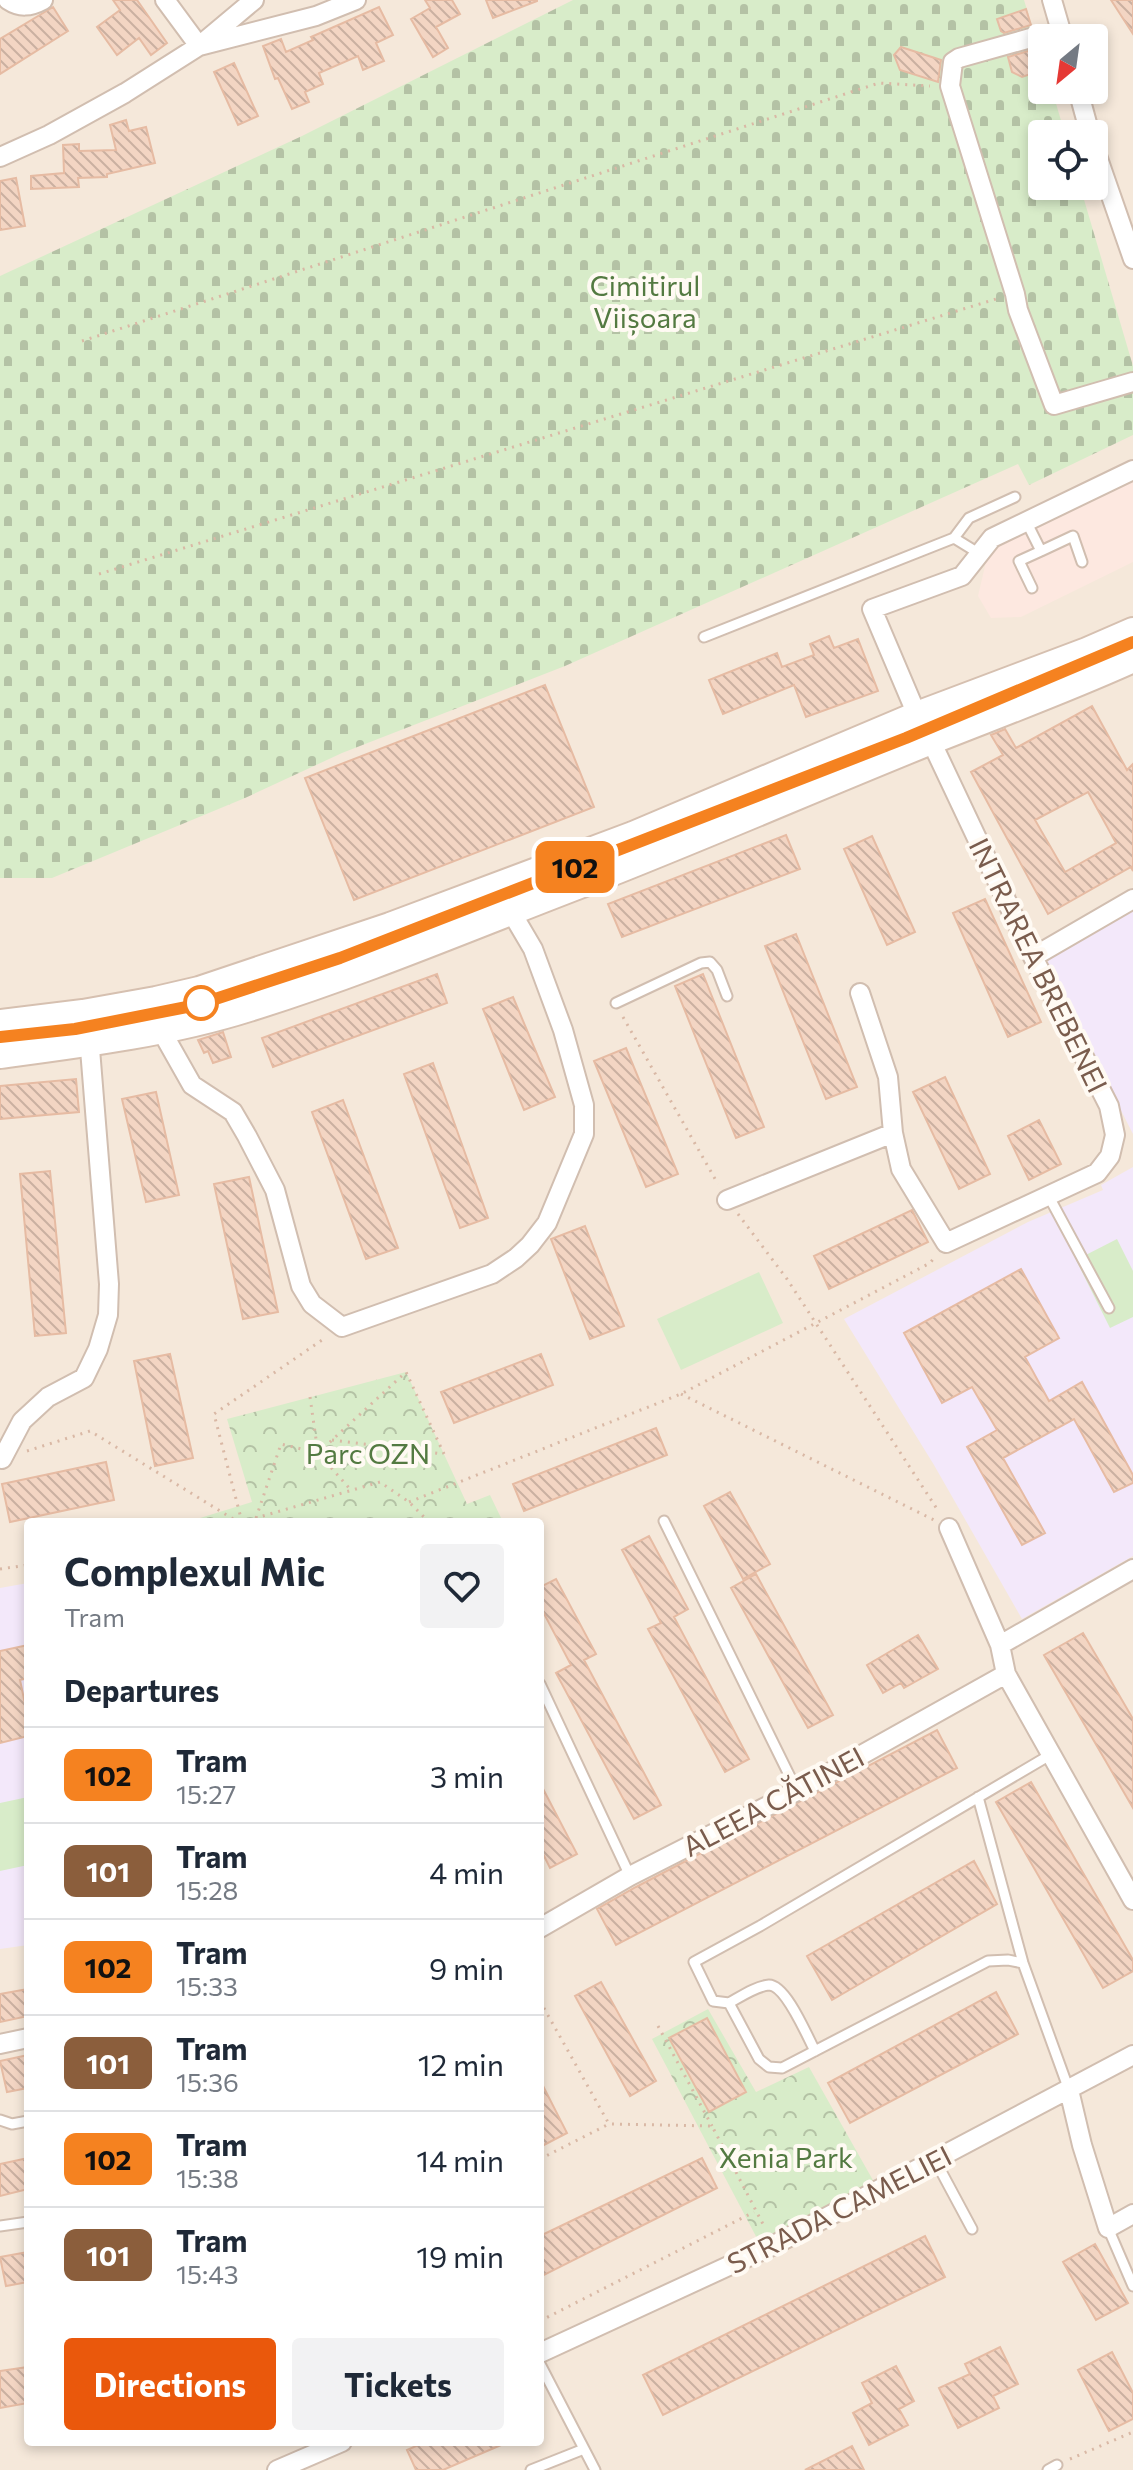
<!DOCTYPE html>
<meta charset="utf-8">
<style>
body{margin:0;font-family:Commissioner,sans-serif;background:#f2f2f3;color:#1f2937;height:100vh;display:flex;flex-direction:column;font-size:30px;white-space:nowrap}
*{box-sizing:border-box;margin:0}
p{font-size:26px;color:#747a83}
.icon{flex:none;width:44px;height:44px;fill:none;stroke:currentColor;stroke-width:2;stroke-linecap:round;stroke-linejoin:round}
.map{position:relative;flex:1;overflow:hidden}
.panel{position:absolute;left:24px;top:1518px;width:520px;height:928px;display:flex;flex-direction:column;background:#fff;border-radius:8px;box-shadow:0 4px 12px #0003}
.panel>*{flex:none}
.badge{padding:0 16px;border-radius:12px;font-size:28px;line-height:52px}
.needle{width:52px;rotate:209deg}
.buttons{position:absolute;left:1028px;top:24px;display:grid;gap:16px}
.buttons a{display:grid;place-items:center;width:80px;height:80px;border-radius:8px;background:#fff;box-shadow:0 4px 12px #0003;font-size:40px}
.map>.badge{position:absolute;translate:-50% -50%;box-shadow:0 0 0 4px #fff}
h2{padding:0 40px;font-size:30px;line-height:72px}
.round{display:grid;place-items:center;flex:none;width:84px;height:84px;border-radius:8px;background:#f2f2f3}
.headline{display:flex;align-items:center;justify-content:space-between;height:136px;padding:0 40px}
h1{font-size:38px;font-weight:700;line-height:60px}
.button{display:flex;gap:16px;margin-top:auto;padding:16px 40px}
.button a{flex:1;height:92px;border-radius:8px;background:#ea580c;color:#fff;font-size:32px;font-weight:700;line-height:92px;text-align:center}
.button a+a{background:#f2f2f3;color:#1f2937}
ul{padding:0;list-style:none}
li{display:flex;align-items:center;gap:24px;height:96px;padding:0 40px;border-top:2px solid #e0e1e3}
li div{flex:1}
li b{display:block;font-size:30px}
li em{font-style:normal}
li .badge{min-width:88px;font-weight:700;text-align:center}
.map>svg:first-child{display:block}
</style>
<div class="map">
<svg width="1133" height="2470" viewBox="0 0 1133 2470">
<defs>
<pattern id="cemetery-stones" width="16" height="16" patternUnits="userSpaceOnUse" patternTransform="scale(2)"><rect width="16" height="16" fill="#d8ecc9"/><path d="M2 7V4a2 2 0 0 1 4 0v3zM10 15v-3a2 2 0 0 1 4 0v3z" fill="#b4c2a5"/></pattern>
<pattern id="park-crowns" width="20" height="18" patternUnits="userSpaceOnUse" patternTransform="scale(2)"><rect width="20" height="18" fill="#d8ecc9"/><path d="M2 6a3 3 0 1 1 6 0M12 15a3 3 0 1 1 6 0" fill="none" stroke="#b4c2a5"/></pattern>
<pattern id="building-back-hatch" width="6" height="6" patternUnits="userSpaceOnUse" patternTransform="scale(2)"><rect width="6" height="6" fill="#f3d5c3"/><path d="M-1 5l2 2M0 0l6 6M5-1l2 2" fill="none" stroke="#cab0a1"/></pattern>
</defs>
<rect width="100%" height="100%" fill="#fdf6ec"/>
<path fill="#f5e8da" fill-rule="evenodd" d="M0,0h1133v2470h-1133zM1042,38h52v52h-52zM1042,134h52v52h-52zM28,1522h512v920h-512z"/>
<path fill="#fde8e0" d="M1133,477v85l-112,55 -30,1 -13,-22 11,-47z"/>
<path fill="#f3e8fa" d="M1133,909v225l-86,-169 3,-10z
M1133,1167v389l-111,63 -88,-154 -90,-146 184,-97 75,-32 -2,-5z
M28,1583v362l-28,4v-361z"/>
<path fill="url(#cemetery-stones)" d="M573,0h451l18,59v31h10l13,44h-23v52h38l53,180v69l-104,50 -11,-21 -453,202 -223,87 -97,45 -193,80h-52v-602l302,-140z"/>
<path fill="url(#park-crowns)" d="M406,1372l61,132 23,-9 13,27h-316l65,-20 -25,-83z
M708,2009l48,83 53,-25 65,115 -114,62 -108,-205z"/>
<path fill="#d8ecc9" d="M1117,1239l16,32v46l-23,11 -34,-68z
M759,1272l24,51 -102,47 -24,-51z
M28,1797v68l-28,6v-68z"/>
<path fill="url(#building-back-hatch)" stroke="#e6bba3" stroke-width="2" fill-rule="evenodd" d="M113,0h24l30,43 -16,12 -12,-17 -22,17 -20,-28 23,-17z
M425,0h27l8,14 -24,13 12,21 -15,9 -22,-38 19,-11z
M486,0h51v1l-44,17z
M1111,0h22v34z
M53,7l15,24 -68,43v-35z
M379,7l14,28 -17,8 8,18 -21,9 -5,-14 -39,17 4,11 -18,8 4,10 -17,7 -14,-31 -3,1 -12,-33 18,-7 5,13 27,-12 -2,-3z
M1026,9l5,16 -27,8 -3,-2 -4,-12z
M901,47l40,13 -3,22 -38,-12 -6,-15z
M1038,48l4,11v11l-20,7 -10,-5 -4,-15z
M234,63l24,53 -20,9 -24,-53z
M126,120l3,11 17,-4 9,36 -48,11v3l-29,1 1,9 -48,2v-13l33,-3 -1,-28 16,-1v7l37,-1 -6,-25z
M16,178l9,48 -25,4v-49z
M829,636l5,12 24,-9 20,52 -72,26 -12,-32 -71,29 -14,-34 68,-27 5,14 32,-12 -4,-11z
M545,685l49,122 -240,93 -49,-122z
M1092,706l35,64 6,-6v107l-2,-4 -83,47 -77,-142 32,-17 -12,-20 14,-6 11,19zM1088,792l28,51 -51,29 -30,-52z
M786,835l14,34 -178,68 -14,-33z
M872,836l43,96 -28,13 -43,-96z
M985,899l56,123 -33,15 -55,-124z
M796,934l61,153 -31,12 -61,-153z
M437,974l10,29 -174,64 -11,-29z
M703,974l61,153 -28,11 -61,-152z
M513,997l42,100 -31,13 -41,-101z
M223,1032l8,25 -18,6 -5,-12 -4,2 -6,-13z
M626,1048l52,126 -32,13 -52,-126z
M433,1063l55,155 -28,10 -56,-154z
M945,1077l45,97 -31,15 -46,-97z
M76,1079l3,33 -79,7v-33z
M156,1092l23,103 -33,7 -24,-103z
M343,1100l55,148 -32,11 -54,-147z
M1039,1120l22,44 -32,16 -21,-44z
M50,1171l16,162 -31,3 -15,-162z
M249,1177l29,135 -35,7 -29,-135z
M912,1210l16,32 -99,47 -15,-33z
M585,1226l39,100 -34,13 -39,-100z
M1021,1269l38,69 -34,19 24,44 33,-19 51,93v8l-19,9 -40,-73 -71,39 42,75 -23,12 -55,-98 30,-17 -25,-43 -30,16 -38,-70z
M170,1354l23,104 -38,8 -21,-105z
M541,1354l12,31 -99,38 -13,-31z
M656,1428l11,27 -143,56 -11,-27z
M106,1462l8,38 -104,22 -8,-38z
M730,1492l40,72 -27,15 -39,-73z
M649,1536l39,73 -14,8 75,142 -24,13 -77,-143 13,-6 -39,-73z
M756,1574l77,141 -25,13 -77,-140z
M556,1579l40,75 -12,6 77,145 -27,14 -78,-146 15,-8 -31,-59v-19z
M1083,1633l50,86v89l-89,-153z
M918,1635l20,34 -34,19 -3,-5 -18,10 -16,-28z
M28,1645v33l-8,2 8,38v18l-28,7v-92z
M937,1730l20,38 -341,177 -19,-36 39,-22z
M1031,1782l102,178v11l-30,17 -107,-186z
M540,1783l37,71 -27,14 -10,-20z
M974,1861l23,43 -165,96 -25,-44z
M601,1982l55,99 -26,15 -55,-100z
M28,1989v27l-28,6v-28z
M996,1992l22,42 -168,89 -22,-40z
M707,2018l39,74 -37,20 -40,-74z
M28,2055v33l-21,4 -7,-31z
M540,2080l27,53 -27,14z
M28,2158v31l-28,7v-32z
M702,2158l15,30 -177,89v-41z
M925,2236l20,41 -282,138 -20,-40z
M1095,2244l33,59 -32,17 -33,-58z
M28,2252v30l-22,4 -6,-29z
M1000,2347l18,37 -25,12 6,12 -41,20 -19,-40 31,-14 -5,-10z
M1112,2352l21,41v26l-24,12 -31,-61z
M896,2366l18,35 -15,8 9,16 -39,20 -16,-32 19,-10 -10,-20z
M28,2367v36l-28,5v-37z
M425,2442h83l-65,28h-27l-9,-20z
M852,2446l12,24h-59z"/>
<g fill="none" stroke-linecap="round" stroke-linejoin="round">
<defs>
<path id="lane" d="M1026,521l15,30 32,-15 9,26
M954,538l15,-20 46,-21
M1032,588l-13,-27 22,-10
M704,637l250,-99 26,16
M616,1003l85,-40 9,-1 7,8 10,26
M1048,1195l61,113
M664,1521l133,270
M540,1684l90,192
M978,1797l45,166 46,127
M1023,1963l-15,-3 -20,1 -206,107 -13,-1 -10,-8 -30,-56 -16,-2 -19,-39 66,-36 290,-171
M729,2003c11,-6 27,-17 40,-18 17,0 38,51 46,66
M0,2120l12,4 16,-3
M935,2160l37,69
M0,2226l28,-4
M1108,2228l25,58
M540,2364l55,106
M531,2470l53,-21
M1048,2470l9,-5"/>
<path id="street" d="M8,0c12,8 22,7 35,0
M165,0l34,46
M1052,0l11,38
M1034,37l-75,21 -6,4 -3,24 65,208 3,16 36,95 79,-23
M204,42l50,-42
M1078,90l12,44
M1094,147l39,112
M0,157l49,-22 76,-42 74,-47 117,-30 40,-16
M1033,957l100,-58
M163,1029l3,10 26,46 41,27 14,24 28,54 26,96 11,18 30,23 150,-53 24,-16 14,-13 17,-22 37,-89v-29l-21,-75 -30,-81 -27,-46
M893,1133l8,36 45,74 151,-70 13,-17 5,-21 -6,-29 -76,-149 -102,-216 -14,-26 -45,-106 90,-33 30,-38 141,-68
M727,1200l166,-67 -5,-56 -28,-84
M2,1459l20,-38 26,-24 36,-19 14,-29 10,-34 1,-31 -19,-235 -7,-36
M949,1528l51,117 6,29 127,226
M1000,1645l133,-76
M540,1928l90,-52 167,-85 209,-117
M0,2044l28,-6
M1069,2090l13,55 26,83 25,-14
M540,2353l234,-108 359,-190
M277,2470l65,-28"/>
<path id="secondary" d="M0,1023l83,-10 73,-13 43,-10 191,-64 243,-91 284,-120 170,-64 46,-20
M0,1055c83,-11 170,-22 249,-47 116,-36 228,-84 341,-127 115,-45 227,-94 341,-140 68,-27 136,-52 202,-82"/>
</defs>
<use href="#lane" stroke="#d1beb0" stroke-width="13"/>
<use href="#street" stroke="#d1beb0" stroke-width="22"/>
<use href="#secondary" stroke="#d6c0b0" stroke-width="30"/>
<path stroke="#d9b8a5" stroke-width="3" stroke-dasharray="2 6" stroke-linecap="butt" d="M82,341l797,-258 51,3
M99,574l897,-275
M623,1017l95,167
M738,1214l49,65 152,233
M681,1394l253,126
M310,1397l8,56
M332,1440l111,14
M27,1451l63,-20 148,91
M318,1453l88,-81 38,82
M409,1502l272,-108 249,-131 4,-5
M256,1518l25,-74 37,9 32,36
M242,1522l-28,-108 111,-76
M248,1522l8,-4 124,-36 29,20 20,20
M0,1569l28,-4
M540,2001l69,123 103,2 53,102
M658,2026l54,100
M540,2159l69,-35
M540,2321l214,-109
M1070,2459l63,-27"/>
<use href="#lane" stroke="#fff" stroke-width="9"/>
<use href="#street" stroke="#fff" stroke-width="18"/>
<use href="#secondary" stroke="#fff" stroke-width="26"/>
<path stroke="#b9a8c9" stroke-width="2" d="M0,1037l75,-8 122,-24 143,-47 566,-220 227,-96"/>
</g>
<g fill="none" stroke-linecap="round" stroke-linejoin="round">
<defs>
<path id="line" d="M0,1037l75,-8 122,-24 143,-47 566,-220 227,-96"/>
</defs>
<use href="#line" stroke="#fff" stroke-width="18"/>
<use href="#line" stroke="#f58220" stroke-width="12"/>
</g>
<circle fill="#fff" stroke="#f58220" stroke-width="4" cx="201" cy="1003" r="16"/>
<g text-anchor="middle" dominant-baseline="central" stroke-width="8" stroke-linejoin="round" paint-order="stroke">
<g font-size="28" fill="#537a41" stroke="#fffaf3">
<text x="645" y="285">Cimitirul<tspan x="645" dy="32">Viișoara</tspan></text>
<text x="368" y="1453">Parc OZN</text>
<text x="786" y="2157">Xenia Park</text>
</g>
<g font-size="28" fill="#7a5c4d" stroke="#fffaf3">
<text transform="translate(1039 965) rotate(64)">INTRAREA BREBENEI</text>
<text transform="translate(773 1801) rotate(-28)">ALEEA CĂTINEI</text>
<text transform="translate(839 2209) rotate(-27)">STRADA CAMELIEI</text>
</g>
</g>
</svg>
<div class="buttons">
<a><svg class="needle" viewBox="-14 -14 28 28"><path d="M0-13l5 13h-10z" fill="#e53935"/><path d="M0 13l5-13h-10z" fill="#747a83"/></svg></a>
<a><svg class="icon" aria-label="locate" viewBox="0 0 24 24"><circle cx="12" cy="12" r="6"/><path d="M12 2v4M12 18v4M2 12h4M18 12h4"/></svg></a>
</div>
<b class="badge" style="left:575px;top:867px;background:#f58220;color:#111">102</b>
<section class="panel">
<div class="headline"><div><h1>Complexul Mic</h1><p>Tram</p></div><a class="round"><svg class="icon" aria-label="heart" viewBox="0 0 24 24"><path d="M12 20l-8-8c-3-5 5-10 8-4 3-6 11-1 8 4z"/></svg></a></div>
<h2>Departures</h2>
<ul>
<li><span class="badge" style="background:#f58220;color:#111">102</span><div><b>Tram</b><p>15:27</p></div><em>3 min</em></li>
<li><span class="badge" style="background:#8b5e3c;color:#fff">101</span><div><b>Tram</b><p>15:28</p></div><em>4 min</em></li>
<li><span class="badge" style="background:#f58220;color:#111">102</span><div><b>Tram</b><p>15:33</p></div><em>9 min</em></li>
<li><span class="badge" style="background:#8b5e3c;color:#fff">101</span><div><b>Tram</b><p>15:36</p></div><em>12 min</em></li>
<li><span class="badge" style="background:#f58220;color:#111">102</span><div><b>Tram</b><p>15:38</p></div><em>14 min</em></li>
<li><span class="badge" style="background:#8b5e3c;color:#fff">101</span><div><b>Tram</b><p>15:43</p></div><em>19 min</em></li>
</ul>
<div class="button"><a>Directions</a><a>Tickets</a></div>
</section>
</div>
